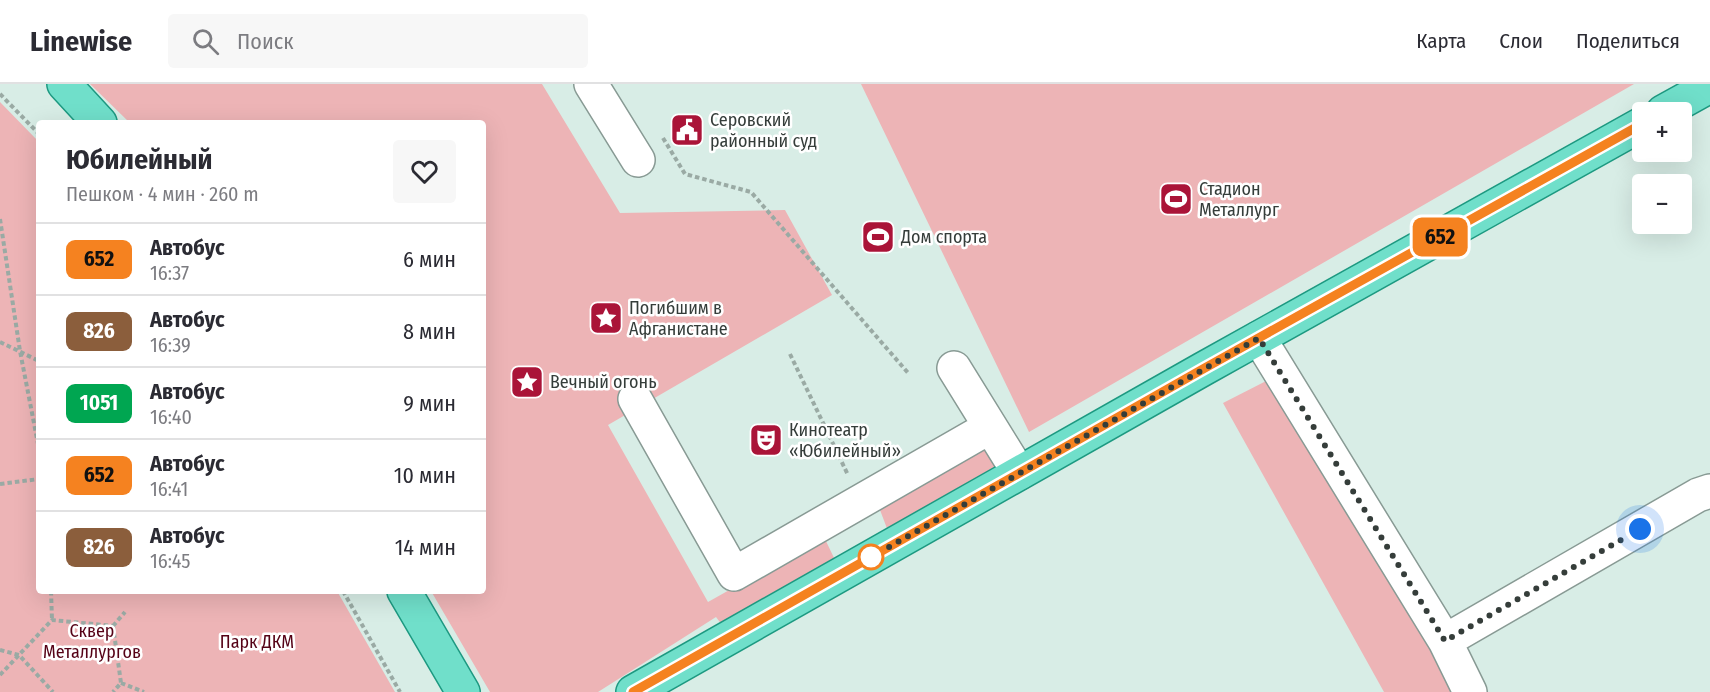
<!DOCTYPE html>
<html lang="ru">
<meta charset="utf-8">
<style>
body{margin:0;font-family:"Fira Sans Condensed",sans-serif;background:#f7f7f7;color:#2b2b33;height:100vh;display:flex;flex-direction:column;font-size:22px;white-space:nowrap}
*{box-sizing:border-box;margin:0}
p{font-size:20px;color:#7c7c81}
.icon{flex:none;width:33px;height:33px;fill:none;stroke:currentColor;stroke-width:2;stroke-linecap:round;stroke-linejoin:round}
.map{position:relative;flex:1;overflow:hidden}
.sheet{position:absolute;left:36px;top:36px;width:450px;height:474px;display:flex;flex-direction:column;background:#fff;border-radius:6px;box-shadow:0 6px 24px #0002}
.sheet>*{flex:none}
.badge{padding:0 12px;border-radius:9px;font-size:21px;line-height:39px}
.controls{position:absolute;left:1632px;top:18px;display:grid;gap:12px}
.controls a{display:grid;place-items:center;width:60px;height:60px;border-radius:6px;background:#fff;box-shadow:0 6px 24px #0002;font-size:30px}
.you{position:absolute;width:30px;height:30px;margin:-15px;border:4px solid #fff;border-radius:50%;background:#1a73e8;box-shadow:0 0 0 9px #1a73e833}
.map>.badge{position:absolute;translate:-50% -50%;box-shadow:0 0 0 3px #fff}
.round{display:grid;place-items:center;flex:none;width:63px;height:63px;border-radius:6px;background:#f7f7f7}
.overview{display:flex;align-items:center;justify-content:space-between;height:102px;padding:0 30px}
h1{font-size:28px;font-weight:700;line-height:45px}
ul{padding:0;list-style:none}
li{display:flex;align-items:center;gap:18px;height:72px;padding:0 30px;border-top:2px solid #e1e1e2}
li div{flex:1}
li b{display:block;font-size:22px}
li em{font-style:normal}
li .badge{min-width:66px;font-weight:700;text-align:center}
header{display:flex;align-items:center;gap:36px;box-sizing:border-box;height:84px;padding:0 30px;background:#fff;border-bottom:2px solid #e1e1e2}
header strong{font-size:28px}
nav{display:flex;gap:33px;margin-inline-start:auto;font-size:21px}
.search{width:420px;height:54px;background:#f7f7f7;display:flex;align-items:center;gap:15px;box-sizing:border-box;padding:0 21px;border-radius:6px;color:#7c7c81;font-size:22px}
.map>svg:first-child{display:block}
</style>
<header>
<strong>Linewise</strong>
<div class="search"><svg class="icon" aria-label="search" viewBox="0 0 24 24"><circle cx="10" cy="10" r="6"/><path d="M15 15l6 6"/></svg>Поиск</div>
<nav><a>Карта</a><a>Слои</a><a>Поделиться</a></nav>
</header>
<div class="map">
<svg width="1710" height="608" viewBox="0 0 1710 608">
<rect width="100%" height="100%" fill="#d8ede6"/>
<path fill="#edb4b6" d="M90,0h452l78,129 165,-3 47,85 -224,130 100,177 116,-65 12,25 -114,63 -6,-8 -118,75h-108l-59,-101h52v-468h-353z
M861,0h773l-605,348z
M0,18l39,40v449h298l58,101h-395z
M1280,290l190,318h-86l-161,-289z
M991,358l13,20 -116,69 -8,-21z"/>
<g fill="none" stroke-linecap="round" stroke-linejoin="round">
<defs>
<path id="minor" d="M591,0l47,76
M1259,254l186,303 25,51
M954,284l65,105
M635,315l99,175 256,-147
M1445,557l253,-146 12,-4"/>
<path id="major" d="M64,0l36,39
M1663,28l47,-26
M404,507l59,101
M633,608l570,-323 439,-245"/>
</defs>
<use href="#minor" stroke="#889a94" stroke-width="36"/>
<use href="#major" stroke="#1d9981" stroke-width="36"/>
<path stroke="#9aaaa4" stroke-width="4" stroke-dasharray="4.5 3" stroke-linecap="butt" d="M0,10l39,40
M663,54l22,36 66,18 158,182
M0,135l20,132 19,98
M0,258l39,19
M790,270l58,121
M0,400l39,-5
M51,507l1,29
M343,507l57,101
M113,542l8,57 -8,9
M113,542l12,-14
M0,566l19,5 34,37
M0,591l52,-55 61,6
M121,599l23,9"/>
<use href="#minor" stroke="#fff" stroke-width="33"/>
<use href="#major" stroke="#70dfca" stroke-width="33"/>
</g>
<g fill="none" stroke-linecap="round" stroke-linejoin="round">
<defs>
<path id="line" d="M633,608l570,-323 439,-245"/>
</defs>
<use href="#line" stroke="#fff" stroke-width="14"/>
<use href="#line" stroke="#f58220" stroke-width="9"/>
<path stroke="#353d3a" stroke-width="6" stroke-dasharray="0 10.8" d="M871,473l-5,3 393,-222 186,303 195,-112"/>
</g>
<defs>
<symbol id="civic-square" viewBox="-11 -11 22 22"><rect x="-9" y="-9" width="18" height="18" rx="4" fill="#aa1438" stroke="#fff"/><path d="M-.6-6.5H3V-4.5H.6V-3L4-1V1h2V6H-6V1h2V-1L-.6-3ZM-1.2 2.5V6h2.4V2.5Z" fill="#fff"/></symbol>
<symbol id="stadium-square" viewBox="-11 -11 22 22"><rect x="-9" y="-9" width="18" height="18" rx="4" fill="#aa1438" stroke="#fff"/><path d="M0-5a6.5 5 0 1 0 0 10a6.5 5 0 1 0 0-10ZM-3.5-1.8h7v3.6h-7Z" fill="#fff"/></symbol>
<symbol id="sight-square" viewBox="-11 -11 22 22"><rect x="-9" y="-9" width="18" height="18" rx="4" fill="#aa1438" stroke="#fff"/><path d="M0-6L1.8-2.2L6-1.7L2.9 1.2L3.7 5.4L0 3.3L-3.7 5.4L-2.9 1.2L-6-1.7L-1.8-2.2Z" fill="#fff"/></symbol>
<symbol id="theatre-square" viewBox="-11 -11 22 22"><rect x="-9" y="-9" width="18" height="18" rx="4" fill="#aa1438" stroke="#fff"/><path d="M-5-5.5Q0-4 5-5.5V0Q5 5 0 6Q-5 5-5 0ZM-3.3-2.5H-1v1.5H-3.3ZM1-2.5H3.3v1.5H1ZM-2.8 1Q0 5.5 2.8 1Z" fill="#fff"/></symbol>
</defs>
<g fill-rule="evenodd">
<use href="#civic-square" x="668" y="27" width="38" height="38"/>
<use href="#stadium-square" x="1157" y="96" width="38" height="38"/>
<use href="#stadium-square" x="859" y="134" width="38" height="38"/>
<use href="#sight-square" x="587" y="215" width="38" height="38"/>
<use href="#sight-square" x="508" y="279" width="38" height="38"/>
<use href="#theatre-square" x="747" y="337" width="38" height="38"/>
</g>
<circle fill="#fff" stroke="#f58220" stroke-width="3" cx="871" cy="473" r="12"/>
<g text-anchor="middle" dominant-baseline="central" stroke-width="5" stroke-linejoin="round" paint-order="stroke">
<g font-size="18" fill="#353d3a" stroke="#fff" text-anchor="start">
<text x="710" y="36">Серовский<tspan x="710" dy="21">районный суд</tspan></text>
<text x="1199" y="105">Стадион<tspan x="1199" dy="21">Металлург</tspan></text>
<text x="901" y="153">Дом спорта</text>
<text x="629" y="224">Погибшим в<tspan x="629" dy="21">Афганистане</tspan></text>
<text x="550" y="298">Вечный огонь</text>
<text x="789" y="346">Кинотеатр<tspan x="789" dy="21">«Юбилейный»</tspan></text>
</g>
<g font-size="18" fill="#550216" stroke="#fff">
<text x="92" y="547">Сквер<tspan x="92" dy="21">Металлургов</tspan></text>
<text x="257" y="558">Парк ДКМ</text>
</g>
</g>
</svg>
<div class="controls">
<a>+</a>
<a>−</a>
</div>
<div class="you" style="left:1640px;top:445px"></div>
<b class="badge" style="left:1440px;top:153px;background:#f58220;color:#111">652</b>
<section class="sheet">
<div class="overview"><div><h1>Юбилейный</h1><p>Пешком · 4 мин · 260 m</p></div><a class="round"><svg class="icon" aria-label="heart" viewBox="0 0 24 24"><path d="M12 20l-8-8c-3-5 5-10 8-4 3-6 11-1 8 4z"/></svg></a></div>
<ul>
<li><span class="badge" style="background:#f58220;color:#111">652</span><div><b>Автобус</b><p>16:37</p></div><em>6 мин</em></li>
<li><span class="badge" style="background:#8b5e3c;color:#fff">826</span><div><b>Автобус</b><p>16:39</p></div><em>8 мин</em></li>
<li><span class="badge" style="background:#00a651;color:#fff">1051</span><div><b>Автобус</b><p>16:40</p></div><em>9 мин</em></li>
<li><span class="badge" style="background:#f58220;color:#111">652</span><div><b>Автобус</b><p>16:41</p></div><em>10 мин</em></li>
<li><span class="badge" style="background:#8b5e3c;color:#fff">826</span><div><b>Автобус</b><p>16:45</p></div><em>14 мин</em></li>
</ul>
</section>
</div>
